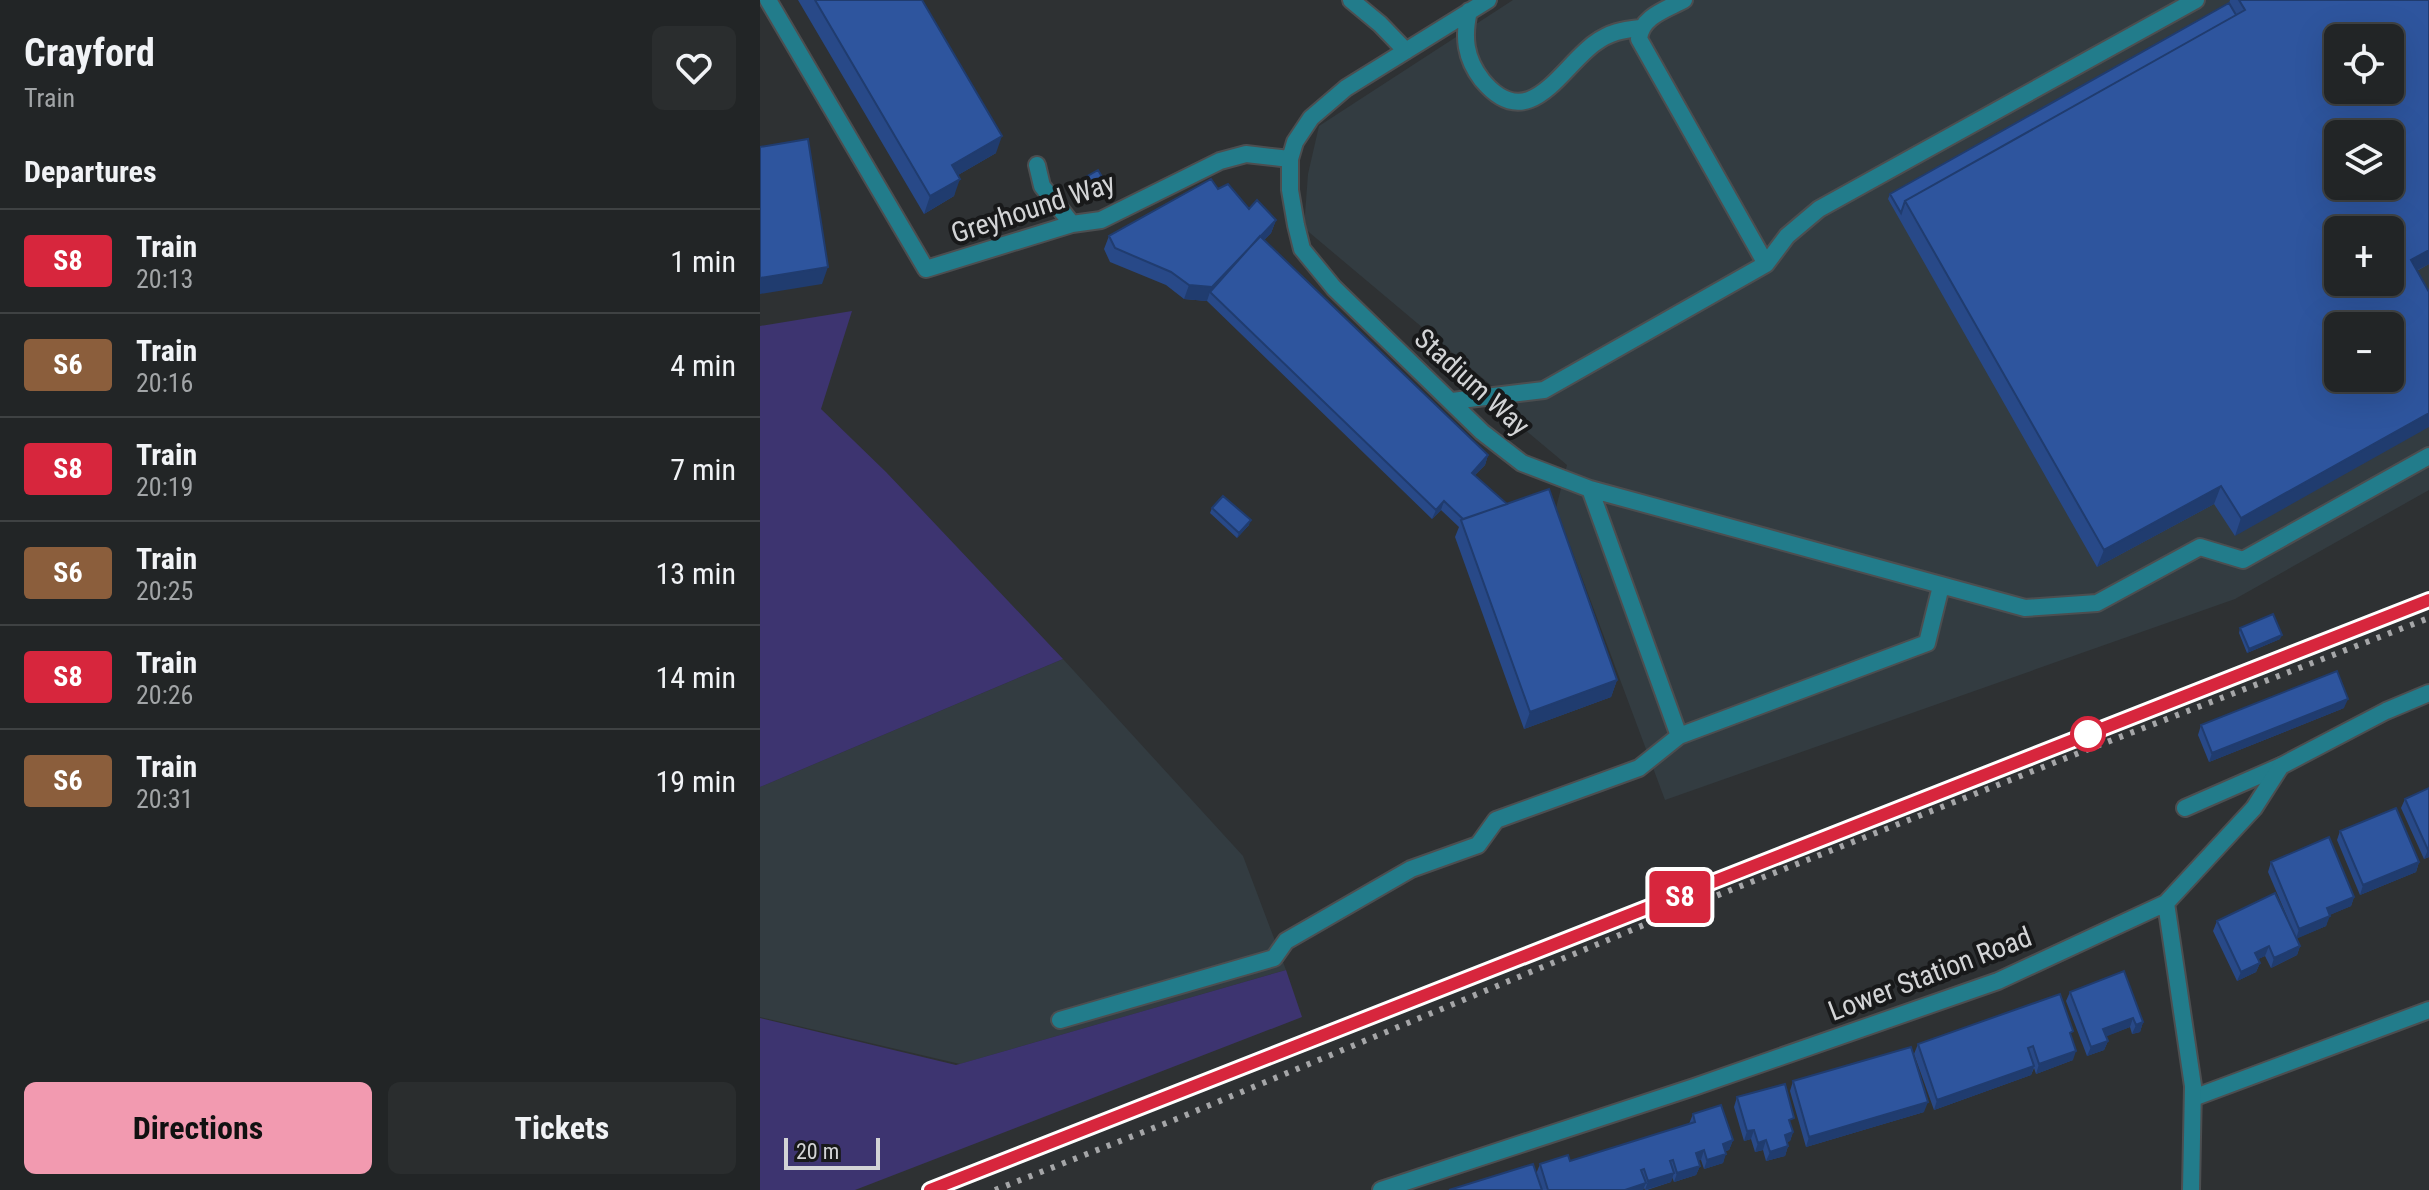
<!DOCTYPE html>
<meta charset="utf-8">
<style>
body{margin:0;font-family:"Roboto Condensed",sans-serif;background:#2a2d2e;color:#f1f3f6;height:100vh;display:flex;flex-direction:column;font-size:30px;white-space:nowrap}
*{box-sizing:border-box;margin:0}
p{font-size:26px;color:#a2a5a7}
.icon{flex:none;width:44px;height:44px;fill:none;stroke:currentColor;stroke-width:2;stroke-linecap:round;stroke-linejoin:round}
.map{position:relative;flex:1;overflow:hidden}
.drawer{display:flex;flex-direction:column;background:#222526;width:760px}
.drawer>*{flex:none}
.badge{padding:0 16px;border-radius:6px;font-size:28px;line-height:52px}
.controls{position:absolute;left:1564px;top:24px;display:grid;gap:16px}
.controls a{display:grid;place-items:center;width:80px;height:80px;border-radius:12px;background:#222526;box-shadow:0 8px 32px #0002,0 0 0 2px #3f4243;font-size:40px}
.scale{position:absolute;left:24px;bottom:20px;width:96px;box-sizing:border-box;padding-left:8px;border:4px solid #d3d4d6;border-top:0;font-size:22px;line-height:28px;white-space:nowrap;color:#d3d4d6;-webkit-text-stroke:6px #18191a;paint-order:stroke}
.map>.badge{position:absolute;translate:-50% -50%;box-shadow:0 0 0 4px #fff}
h2{padding:0 24px;font-size:30px;line-height:72px}
.round{display:grid;place-items:center;flex:none;width:84px;height:84px;border-radius:12px;background:#2a2d2e}
.summary{display:flex;align-items:center;justify-content:space-between;height:136px;padding:0 24px}
h1{font-size:38px;font-weight:700;line-height:60px}
.action{display:flex;gap:16px;margin-top:auto;padding:16px 24px}
.action a{flex:1;height:92px;border-radius:12px;background:#f29ab0;color:#111;font-size:32px;font-weight:700;line-height:92px;text-align:center}
.action a+a{background:#2a2d2e;color:#f1f3f6}
ul{padding:0;list-style:none}
li{display:flex;align-items:center;gap:24px;height:104px;padding:0 24px;border-top:2px solid #3f4243}
li div{flex:1}
li b{display:block;font-size:30px}
li em{font-style:normal}
li .badge{min-width:88px;font-weight:700;text-align:center}
main{display:flex;flex:1;min-height:0}
.map>svg:first-child{display:block}
</style>
<main>
<section class="drawer">
<div class="summary"><div><h1>Crayford</h1><p>Train</p></div><a class="round"><svg class="icon" aria-label="heart" viewBox="0 0 24 24"><path d="M12 20l-8-8c-3-5 5-10 8-4 3-6 11-1 8 4z"/></svg></a></div>
<h2>Departures</h2>
<ul>
<li><span class="badge" style="background:#d7263d;color:#fff">S8</span><div><b>Train</b><p>20:13</p></div><em>1 min</em></li>
<li><span class="badge" style="background:#8b5e3c;color:#fff">S6</span><div><b>Train</b><p>20:16</p></div><em>4 min</em></li>
<li><span class="badge" style="background:#d7263d;color:#fff">S8</span><div><b>Train</b><p>20:19</p></div><em>7 min</em></li>
<li><span class="badge" style="background:#8b5e3c;color:#fff">S6</span><div><b>Train</b><p>20:25</p></div><em>13 min</em></li>
<li><span class="badge" style="background:#d7263d;color:#fff">S8</span><div><b>Train</b><p>20:26</p></div><em>14 min</em></li>
<li><span class="badge" style="background:#8b5e3c;color:#fff">S6</span><div><b>Train</b><p>20:31</p></div><em>19 min</em></li>
</ul>
<div class="action"><a>Directions</a><a>Tickets</a></div>
</section>
<div class="map">
<svg width="1669" height="1190" viewBox="0 0 1669 1190">
<rect width="100%" height="100%" fill="#2e3133"/>
<path fill="#333c41" fill-rule="evenodd" d="M753,0h916v490l-194,109 -570,201 -109,-292 11,-43 -61,-51 -14,-28 -188,-158 4,-54 11,-48zM1578,38h52v52h-52zM1578,134h52v52h-52zM1578,230h52v52h-52zM1578,326h52v52h-52z
M303,659l180,197 43,114 -326,94 -200,-47v-230z"/>
<path fill="#3d3470" d="M92,311l-31,98 65,63 177,187 -303,128v-461z
M526,970l16,47 -447,173h-95v-172l196,47z"/>
<g fill="none" stroke-linecap="round" stroke-linejoin="round">
<defs>
<path id="lane" d="M8,0l158,269 146,-45 29,-4 119,-59 26,-7 44,5
M591,0l29,24 26,27
M728,0l-142,88 -35,30 -16,24 -5,17v31l6,35 6,24 32,39 148,144 40,31 68,26 435,119 72,-5 103,-56 43,13 186,-104
M924,0c-19,10 -43,17 -45,39l127,225 21,-28 32,-27 377,-209
M709,11c-6,26 -4,47 13,69 47,57 79,-13 113,-37 15,-11 27,-13 45,-15
M277,165l5,21 30,38
M692,401l92,-11 222,-126
M830,489l89,247
M1425,808l96,-42
M300,1020l214,-62 12,-17 125,-72 67,-24 18,-25 143,-52 40,-32 248,-93 14,-57
M1433,1098l236,-88"/>
<path id="street" d="M1406,903l27,183 -2,104
M621,1190l313,-103 304,-106 168,-78 88,-95 27,-42 105,-55 43,-18"/>
</defs>
<use href="#lane" stroke="#4c4e50" stroke-width="20"/>
<use href="#street" stroke="#4c4e50" stroke-width="20"/>
<use href="#lane" stroke="#227c8b" stroke-width="16"/>
<use href="#street" stroke="#227c8b" stroke-width="16"/>
<path stroke="#a5a6a8" stroke-width="6" stroke-dasharray="4 8" stroke-linecap="butt" d="M171,1190l1498,-590
M235,1190l179,-70 506,-210 409,-161 340,-131"/>
</g>
<path fill="#284988" d="M38,0h124l74,153 -38,22 -4,21 -30,18z
M1470,0h199v264l-12,7 -182,265 -21,-32 -117,63 -209,-368 2,-5 339,-191z
M326,177l17,10 -12,7 -7,-12z
M458,189l31,20 27,11 -5,13 -7,7 224,215 -3,10 -10,10 142,205 -6,17 -87,32 -69,-192 4,-10 -18,-17 -9,9 -225,-218 -23,-2 -18,-14 -56,-23 -6,-13 5,-13z
M452,508l37,17 -12,13 -27,-25z
M1480,628l40,11 -33,14 -8,-20z
M1584,708l-135,54 -11,-27 3,-10z
M1669,788v69l-5,2 -23,-51 4,-9z
M1580,831l79,31 -3,10 -56,23 -23,-55z
M1511,862l83,35 -3,9 -22,9 -3,11 -29,12 3,8 -3,9 -26,13 -6,-12 -7,3 2,4 -4,9 -19,9 -24,-50 4,-10 71,-2 -20,-47z
M1310,992l73,30 -3,10 -8,2 -2,-7 -24,9 2,5 -4,9 -17,6 -21,-55z
M1311,1037l2,23 -37,14 -2,-6 -3,7 -97,35 -20,-56 4,-10z
M1033,1081l131,31 -118,35 -16,-56z
M977,1097l54,29 2,6 -3,9 -3,1 1,4 -3,10 -19,5 -3,-11 -8,2 -4,-13 -7,2 -10,-34z
M933,1114l40,26 -4,10 -3,1 -3,12 -19,6 -3,-9h-3l2,6 -4,9 -22,7 -2,-5 -1,5 -24,8h-2l-1,-2 -1,2h-101l-6,-16 4,-10 30,-3 119,-37z"/>
<path fill="#203c6f" d="M242,136l-6,17 -50,29 6,-17z
M200,179l-6,17 -30,18 6,-18z
M345,182l-2,5 -12,7 1,-5z
M516,220l-5,13 -58,61 -3,-2 -3,9 -23,-2 5,-14z
M1669,250v14l-25,13 7,-17z
M68,267l-6,17 -62,10v-16z
M1669,413v14l-194,109 6,-18z
M728,455l-3,10 -17,17 4,-9z
M1461,486l-7,18 -117,63 7,-17z
M684,501l-3,9 -9,9 4,-9z
M491,520l-2,5 -12,13 2,-5z
M1522,635l-2,4 -33,14 2,-4z
M857,680l-6,17 -87,32 6,-17z
M1588,699l-4,9 -135,54 3,-9z
M1669,849v8l-5,2 4,-9z
M1659,862l-3,10 -56,23 3,-10z
M1594,897l-3,9 -28,12 4,-10z
M1570,916l-4,10 -30,13 3,-10z
M1509,946l-4,10 -13,6 3,-9z
M1540,946l-3,9 -26,13 3,-10z
M1500,963l-4,9 -19,9 4,-9z
M1373,1018l-3,9 -30,12 3,-10z
M1383,1022l-3,10 -8,2 4,-9z
M1348,1041l-4,9 -17,6 4,-9z
M1316,1051l-3,9 -37,14 3,-10z
M1274,1066l-3,9 -97,35 3,-10z
M1168,1102l-4,10 -118,35 3,-10z
M994,1130l-3,9 -7,2 3,-10z
M1033,1132l-3,9 -9,3 4,-9z
M973,1140l-4,10 -9,3 3,-9z
M1006,1140l-3,10 -8,2 3,-9z
M1028,1146l-3,10 -19,5 4,-9z
M944,1150l-3,10 -9,2 4,-9z
M966,1154l-3,9 -19,6 3,-9z
M940,1166l-4,9 -22,7 3,-9z
M914,1173l-3,9 -26,8 3,-9z
M886,1183l-3,7h-18z"/>
<path fill="#2e559e" stroke="#203c6f" stroke-width="2" fill-rule="evenodd" d="M55,0h107l80,136 -50,29 8,14 -30,17z
M1479,0h190v250l-18,10 18,32v121l-188,105 -20,-32 -117,64 -199,-349 340,-191zM1578,38h52v52h-52zM1578,134h52v52h-52zM1578,230h52v52h-52zM1578,326h52v52h-52z
M1469,3l7,12 -331,186 -4,12 -11,-19z
M48,139l20,128 -68,11v-131z
M338,170l7,12 -13,7 -6,-12z
M451,179l7,10 10,-5 21,25 8,-9 19,20 -64,67 -23,-2 -18,-13 -56,-24 -6,-12z
M500,236l228,219 -16,18 35,31 -44,15 -19,-18 -8,9 -226,-218z
M789,489l68,191 -87,32 -69,-192z
M463,496l28,24 -12,13 -27,-25z
M1513,614l9,21 -33,14 -9,-21z
M1577,671l11,28 -136,54 -11,-28z
M1669,788v61l-1,1 -23,-51z
M1636,808l23,54 -56,23 -23,-54z
M1569,837l25,60 -27,11 3,8 -31,13 -28,-67z
M1515,893l25,53 -26,12 -5,-12 -14,7 5,10 -19,9 -24,-51z
M1364,971l19,51 -7,3 -3,-7 -30,11 5,12 -17,6 -21,-55z
M1300,994l13,37 -3,2 6,18 -37,13 -6,-18 -5,2 6,18 -97,34 -19,-56z
M1151,1047l17,55 -119,35 -16,-56z
M1025,1084l9,34 -5,2 4,12 -8,3 3,11 -18,6 -4,-12 -8,3 -4,-13 -7,1 -10,-34z
M961,1105l12,35 -10,4 3,10 -19,6 -3,-10 -8,3 4,13 -23,7 -4,-13 -3,1 4,12 -26,8 -4,-12 -3,1 5,13 -21,7h-77l-8,-26 28,-9 2,6 125,-39 -2,-8z
M773,1164l9,26h-93z"/>
<g fill="none" stroke-linecap="round" stroke-linejoin="round">
<defs>
<path id="line" d="M170,1190l1499,-590"/>
</defs>
<use href="#line" stroke="#fff" stroke-width="18"/>
<use href="#line" stroke="#d7263d" stroke-width="12"/>
</g>
<circle fill="#fff" stroke="#d7263d" stroke-width="4" cx="1328" cy="734" r="16"/>
<g text-anchor="middle" dominant-baseline="central" stroke-width="8" stroke-linejoin="round" paint-order="stroke">
<g font-size="28" fill="#d3d4d6" stroke="#18191a">
<text transform="translate(273 208) rotate(-18)">Greyhound Way</text>
<text transform="translate(712 382) rotate(42)">Stadium Way</text>
<text transform="translate(1170 974) rotate(-21)">Lower Station Road</text>
</g>
</g>
</svg>
<div class="controls">
<a><svg class="icon" aria-label="locate" viewBox="0 0 24 24"><circle cx="12" cy="12" r="6"/><path d="M12 2v4M12 18v4M2 12h4M18 12h4"/></svg></a>
<a><svg class="icon" aria-label="layers" viewBox="0 0 24 24"><path d="M12 4l9 5-9 5-9-5zM3 14l9 5 9-5"/></svg></a>
<a>+</a>
<a>−</a>
</div>
<div class="scale">20 m</div>
<b class="badge" style="left:920px;top:897px;background:#d7263d;color:#fff">S8</b>
</div>
</main>
